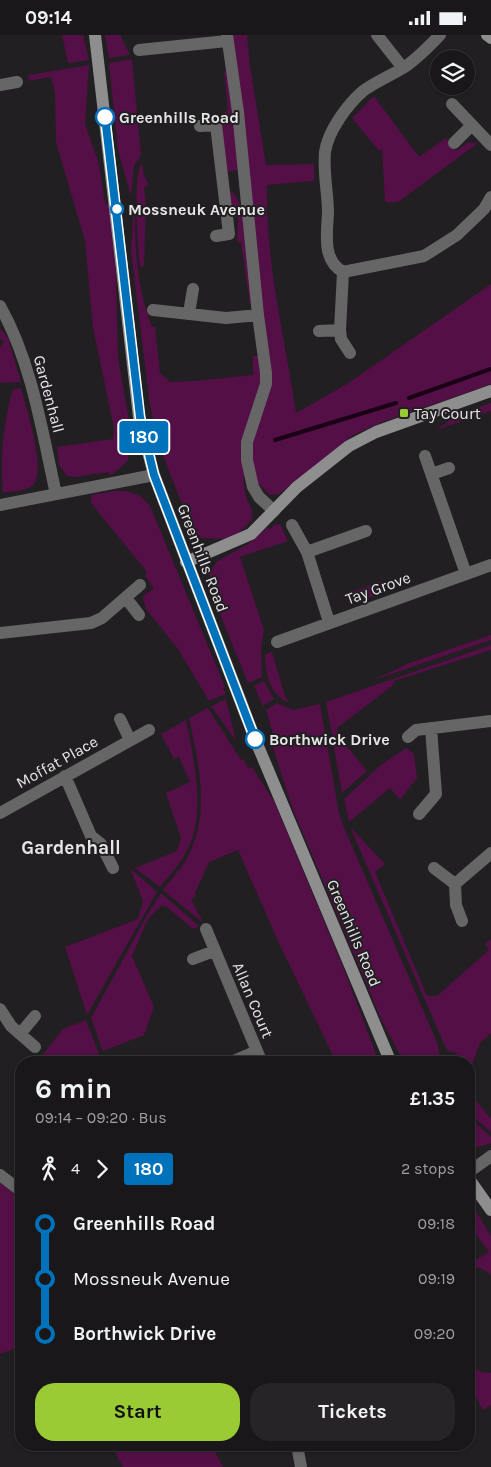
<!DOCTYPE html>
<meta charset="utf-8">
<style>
body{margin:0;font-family:Karla,sans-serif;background:#262426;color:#f1f3f6;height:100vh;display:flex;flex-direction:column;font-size:19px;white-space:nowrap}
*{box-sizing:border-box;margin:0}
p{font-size:16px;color:#9f9fa2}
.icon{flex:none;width:28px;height:28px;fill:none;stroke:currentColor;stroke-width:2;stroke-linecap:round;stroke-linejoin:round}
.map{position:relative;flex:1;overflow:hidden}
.side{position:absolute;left:15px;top:1021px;width:460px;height:395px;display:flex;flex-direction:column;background:#191719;border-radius:20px;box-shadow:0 1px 4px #0004,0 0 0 1px #373638}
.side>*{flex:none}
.badge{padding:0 10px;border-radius:4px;font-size:18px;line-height:32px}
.controls{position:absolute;left:430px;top:15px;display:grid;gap:10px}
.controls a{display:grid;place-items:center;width:45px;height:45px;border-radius:50%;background:#191719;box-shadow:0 1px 4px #0004,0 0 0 1px #373638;font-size:25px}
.map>.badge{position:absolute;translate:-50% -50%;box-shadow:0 0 0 2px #fff}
.legs{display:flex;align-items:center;gap:8px;height:55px;padding:0 20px;font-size:16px}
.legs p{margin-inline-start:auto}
.overview{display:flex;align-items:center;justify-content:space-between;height:85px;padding:0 20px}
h1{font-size:28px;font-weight:700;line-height:38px}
.primary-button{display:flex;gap:10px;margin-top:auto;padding:10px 20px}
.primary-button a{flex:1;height:58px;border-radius:20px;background:#9acb34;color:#111;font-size:20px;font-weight:700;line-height:58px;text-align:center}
.primary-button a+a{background:#262426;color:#f1f3f6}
ul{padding:0 20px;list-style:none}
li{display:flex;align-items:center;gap:18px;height:55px;font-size:19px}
li i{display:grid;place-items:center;width:8px;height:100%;margin:0 6px;background:currentColor}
li i::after{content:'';width:12px;height:12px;margin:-6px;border:4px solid;border-radius:50%;background:#191719}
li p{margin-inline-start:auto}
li:first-child i{background:linear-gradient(#0000 50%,currentColor 0)}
li:last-child i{background:linear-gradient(currentColor 50%,#0000 0)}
.status{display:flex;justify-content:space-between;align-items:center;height:35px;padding:0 25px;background:#191719;direction:ltr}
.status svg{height:14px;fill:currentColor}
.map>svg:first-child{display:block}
</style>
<div class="status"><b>09:14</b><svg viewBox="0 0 49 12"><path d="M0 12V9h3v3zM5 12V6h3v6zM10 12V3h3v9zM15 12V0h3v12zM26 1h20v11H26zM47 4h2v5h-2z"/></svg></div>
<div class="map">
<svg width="491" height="1432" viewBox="0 0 491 1432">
<rect width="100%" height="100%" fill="#211f21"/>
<path fill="#540f47" d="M62,0h21l6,25 -21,3z
M105,0h15l10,20 -21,3z
M231,0h16l3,31 16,99 48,-1v17l-47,4c-2,76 18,153 29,228l51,-29 144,-100v100l-109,38 -29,13 -74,59 -9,1 -14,-14 -6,-30 21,-71z
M132,24l9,96 -7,11 -3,30 -13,-46 -9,-87z
M89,30l-4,59 14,40 6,39 4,3 7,70 2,81 15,86 -6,19 -17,14 -2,-4 -33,5 -8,-1 -8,-11 -2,-18 56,-8 1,-11 -21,-100 -8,-87 -29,-99 -1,-50 -4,-15 -23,4 1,-6z
M224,36h4l11,98 -11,3 -3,-4 -5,-52 8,-6z
M374,61l45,61 27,-19 10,13 11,-8h11l-80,59h-13l-3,-52h-4l-26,-32z
M142,128l2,13 5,9 -5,2 2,20 -2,59 -4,1c-2,-18 -8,-93 2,-104z
M232,156l13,21 8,89 -3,4 -9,-63h-4l1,-25h-6l-3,-24z
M135,181c0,39 3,75 17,111h3l5,46 10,9 26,-1 57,-6v-19h7l2,24 -15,95 -4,3 3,19 6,13v9l-12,13 -15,7 -24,-1 -9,-9 -32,-81 -10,-42 -19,-155 2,-34z
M0,293l8,10 13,44 -21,1v-35l4,-7 -4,-3z
M21,353c5,18 26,84 12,97 -7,7 -21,6 -30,8 -3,-35 0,-71 10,-104z
M491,368v8l-55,19 24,-17z
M115,456c16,0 25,2 35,15l75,181 -2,1 3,6 -17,7 -31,-52 -32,-40 -3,-10 1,-4 10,-6 -9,-13 2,-4 -56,-69v-8z
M280,489l8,17 -48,16 24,73 -3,18 1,29 -14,6 -31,-76 -8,-25 1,-8 6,-12 32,-18 20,-17 2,3 4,-5z
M382,546l-1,13 -32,11 -3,-11z
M491,600v5l-120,41 41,-19z
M491,610v5l-97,31 -2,5 -55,42 2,9 28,34 -25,22 -16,-91z
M272,617l13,44 4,7c-19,-8 -24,-29 -24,-49z
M264,646l10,18 -11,7 -9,-20z
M226,664l10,42 -25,-35z
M277,668l16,7 27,-6 19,109 6,17 92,212 4,20h-37l-22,-41 -74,-176 -15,-35 -23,-71 4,-2 -8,-27z
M208,673l33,52 3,-1 4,9 4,-1 22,34 69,166 36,95h-43l-58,-121 -40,-91 -29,12 -14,31 1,3 -5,3 12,24 -40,-33c9,-12 21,-24 27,-38 20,-42 8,-91 -1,-134z
M186,685c8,39 21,97 0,133 -7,12 -17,23 -26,34l-25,-19 42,-17 4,-13 -15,-45 24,-11 -11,-25 -5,2 -13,-25z
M406,713l8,6 3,24 -17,22 -10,-12 -41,34 -5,-23 37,-34z
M350,792l35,37 -10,8 52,124h10l52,-46 -4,-6 6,-5v94l-11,10 -11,30v-10l-20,-1 8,-9 -9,-2 -4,-7z
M130,833l27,24 -70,123 -22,-68 73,-28 5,-18z
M161,858l38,33 -6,3 -26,-22 -6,-1 -13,13 -16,37 22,51 -10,28 -41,16 -12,-33 55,-101z
M86,985l16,42h-65l26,-33z
M469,1057l22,27v13l-21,-18z
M469,1082l22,20v6l-16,5 -6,-1z
M0,1148l21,16v147l-21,8z
M469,1165l22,36v39l-12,-8 -10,6v-9l20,-12 -20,-27z
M473,1332l8,5 10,1v32l-8,5 -14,-26v-16z
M111,1410h100l12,22h-100z"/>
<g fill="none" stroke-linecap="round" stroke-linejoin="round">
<path stroke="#1a0015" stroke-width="4" d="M409,363l82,-29
M275,405l121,-37"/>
<path stroke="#676666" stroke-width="12" d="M227,0l11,77 20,203 8,58v11l-19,58v18l6,27 6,10 15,14
M377,0l26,33
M139,15l88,-9
M0,50l17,-3
M452,69l39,41
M200,91l16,-1 13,109 -13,2
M454,108l18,-18
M343,237c-21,-12 -16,-38 -15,-59 0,-20 -5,-40 -3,-61 3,-21 22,-47 38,-61 12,-9 27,-15 40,-23 14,-9 25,-21 37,-33
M343,237l81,-16 33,-21 27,-26 7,-12
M343,237l-3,58 1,9 9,14
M0,271c32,57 42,125 56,188
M153,275l73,8 32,-3
M189,278l4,-24
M319,296l21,-1
M425,421l41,118
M432,439l17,-6
M0,470l154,-30
M292,490l15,27 22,70
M307,517l59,-21
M126,563l13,17
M0,598l91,-10 11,-5 38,-33
M277,607l214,-77
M120,684l10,21
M408,702l8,-7 75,-9
M65,741l26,60 10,8 12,24
M0,778l149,-83
M419,779l17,-20 -5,-66
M434,833l21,16
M462,886l-6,-16 -1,-21 36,-31
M206,894l56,134
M193,924l21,-8
M0,974l11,17 24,21
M20,999l15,-18
M229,1028l28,-12
M469,1137l22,-16
M0,1140l21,16
M297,1410l4,22"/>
<path stroke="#8f8e8f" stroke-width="12" d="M95,0l44,382 15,58 101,264 136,324
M487,0l4,3
M186,527l65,-28 46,-47 52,-41 27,-14 115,-41
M469,1144l22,31"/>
</g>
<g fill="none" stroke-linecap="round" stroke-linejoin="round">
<defs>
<path id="line-1" d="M105,82l35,300 14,58 101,264"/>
</defs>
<use href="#line-1" stroke="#fff" stroke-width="11"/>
<use href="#line-1" stroke="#0072bc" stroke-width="8"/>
</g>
<g fill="#fff" stroke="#0072bc" stroke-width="2.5">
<circle cx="105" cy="82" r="9"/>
<circle cx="117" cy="174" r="6"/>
<circle cx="255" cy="704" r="9"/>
</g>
<rect fill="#9acb34" stroke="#211f21" stroke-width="2" x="399" y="373" width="10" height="10" rx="2.5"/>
<g text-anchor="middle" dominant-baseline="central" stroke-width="4" stroke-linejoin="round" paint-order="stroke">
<g font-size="16" font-weight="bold" fill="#e7e6e7" stroke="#211f21" text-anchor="start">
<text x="119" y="82">Greenhills Road</text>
<text x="128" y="174">Mossneuk Avenue</text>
<text x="269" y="704">Borthwick Drive</text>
</g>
<g font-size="16" fill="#e7e6e7" stroke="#211f21">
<text transform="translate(49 359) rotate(75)">Gardenhall</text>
<text transform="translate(203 523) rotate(69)">Greenhills Road</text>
<text transform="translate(378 553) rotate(-20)">Tay Grove</text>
<text transform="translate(57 727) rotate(-29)">Moffat Place</text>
<text transform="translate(354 898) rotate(67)">Greenhills Road</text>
<text transform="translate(253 965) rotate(67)">Allan Court</text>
</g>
<g font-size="16" fill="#e7e6e7" stroke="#211f21" text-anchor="start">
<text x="414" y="378">Tay Court</text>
</g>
<g font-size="19" font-weight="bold" fill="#e7e6e7" stroke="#211f21">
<text x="71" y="813">Gardenhall</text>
</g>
</g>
</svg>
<div class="controls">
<a><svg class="icon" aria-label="layers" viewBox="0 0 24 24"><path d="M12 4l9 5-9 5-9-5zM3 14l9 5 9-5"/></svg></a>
</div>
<b class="badge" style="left:144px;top:402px;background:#0072bc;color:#fff">180</b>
<section class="side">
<div class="overview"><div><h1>6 min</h1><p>09:14 – 09:20 · Bus</p></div><b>£1.35</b></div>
<div class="legs"><svg class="icon" aria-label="walk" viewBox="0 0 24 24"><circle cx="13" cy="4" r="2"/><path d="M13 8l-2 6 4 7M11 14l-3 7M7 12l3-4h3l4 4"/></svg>4<svg class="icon" aria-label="forward" viewBox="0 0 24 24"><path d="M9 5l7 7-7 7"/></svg><b class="badge" style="background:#0072bc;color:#fff">180</b><p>2 stops</p></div>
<ul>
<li><i style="color:#0072bc"></i><b>Greenhills Road</b><p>09:18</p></li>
<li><i style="color:#0072bc"></i><span>Mossneuk Avenue</span><p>09:19</p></li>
<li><i style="color:#0072bc"></i><b>Borthwick Drive</b><p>09:20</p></li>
</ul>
<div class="primary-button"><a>Start</a><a>Tickets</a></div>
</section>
</div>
